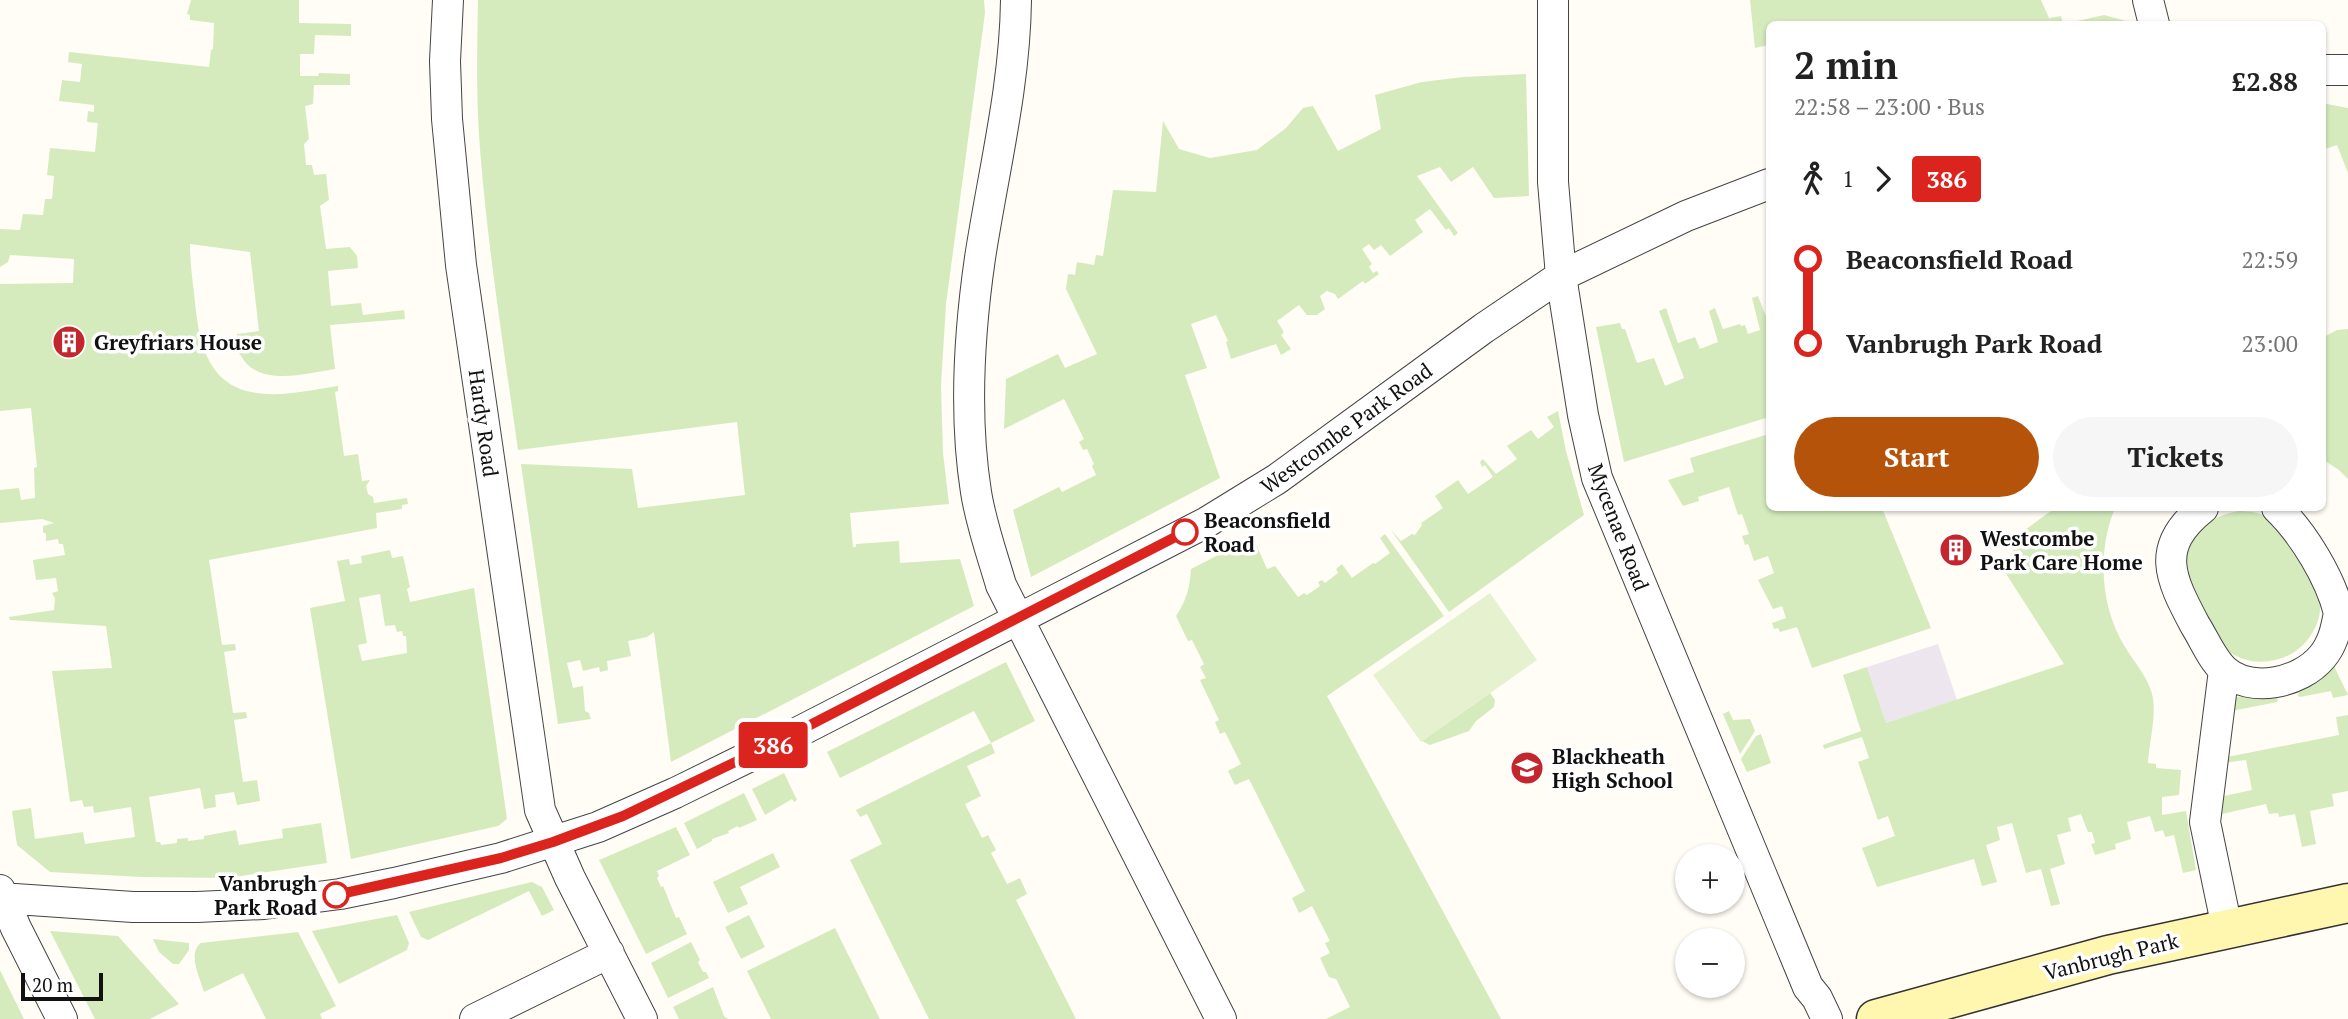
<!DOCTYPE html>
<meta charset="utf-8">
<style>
body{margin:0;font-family:"PT Serif",serif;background:#f6f6f6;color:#222;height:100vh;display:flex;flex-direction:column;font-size:26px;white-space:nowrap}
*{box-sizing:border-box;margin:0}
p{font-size:23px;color:#767676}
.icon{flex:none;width:38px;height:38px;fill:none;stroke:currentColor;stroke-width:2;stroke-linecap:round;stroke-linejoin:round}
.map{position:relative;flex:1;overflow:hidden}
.drawer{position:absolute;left:1766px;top:21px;width:560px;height:490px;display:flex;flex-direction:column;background:#fff;border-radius:10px;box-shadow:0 2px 5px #0004}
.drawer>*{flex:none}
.badge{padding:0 14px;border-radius:5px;font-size:24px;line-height:46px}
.controls{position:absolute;left:1675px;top:844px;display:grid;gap:14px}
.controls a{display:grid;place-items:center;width:70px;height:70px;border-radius:50%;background:#fff;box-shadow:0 2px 5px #0004;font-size:35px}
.scale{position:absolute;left:21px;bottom:18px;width:82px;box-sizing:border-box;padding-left:7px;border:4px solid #111;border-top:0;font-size:19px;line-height:24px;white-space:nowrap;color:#111;-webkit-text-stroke:5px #fff;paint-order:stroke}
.map>.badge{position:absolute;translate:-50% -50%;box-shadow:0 0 0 4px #fff}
.legs{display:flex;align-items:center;gap:10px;height:77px;padding:0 28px;font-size:23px}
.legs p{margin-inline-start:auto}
.head{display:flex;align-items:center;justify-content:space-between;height:119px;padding:0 28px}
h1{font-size:38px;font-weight:700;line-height:52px}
.cta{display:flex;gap:14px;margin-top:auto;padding:14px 28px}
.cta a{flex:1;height:80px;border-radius:42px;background:#b45309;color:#fff;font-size:28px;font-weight:700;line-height:80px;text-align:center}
.cta a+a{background:#f6f6f6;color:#222}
ul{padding:0 28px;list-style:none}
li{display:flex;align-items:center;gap:24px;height:84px;font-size:26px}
li i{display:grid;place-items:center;width:10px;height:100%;margin:0 9px;background:currentColor}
li i::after{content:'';width:18px;height:18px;margin:-9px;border:5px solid;border-radius:50%;background:#fff}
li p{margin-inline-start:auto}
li:first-child i{background:linear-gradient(#0000 50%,currentColor 0)}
li:last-child i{background:linear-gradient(currentColor 50%,#0000 0)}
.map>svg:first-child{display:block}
</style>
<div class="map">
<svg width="2348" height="1019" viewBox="0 0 2348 1019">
<rect width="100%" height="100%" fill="#fffdf5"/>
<path fill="#eee6ef" d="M1938,644l19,56 -71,23 -19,-56z"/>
<path fill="#d5ebbd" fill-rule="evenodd" d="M191,0h108v23l52,1v12l-36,-1 -1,19h-14v22h18l1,-3 31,1v11h-36l-1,19 -8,2 4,33 -5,5 2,21h6l2,10 12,-1 3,26 -9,6 6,43 24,-2 7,9 1,12 -30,3 3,35 30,-3 2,12 41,-5 1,9 -75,6 5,44c-28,4 -76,19 -94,-13 -4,-5 -4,-15 -4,-22l22,-3 -9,-79 -60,-8c0,16 2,33 4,49 4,40 9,89 57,99 28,6 59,-2 87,-6v5l-3,1 9,64 14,-2 4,27 8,-1 -4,6 2,8 5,3 1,6 33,-5 1,6 -6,1v4l-26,4 1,15 -168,32 13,85 13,-1 1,6 -12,2 9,61 13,-1 1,6 -13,2 9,62 14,-2 3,21 -23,4 -3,-13 -19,3 1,12 -12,2 -4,-21 -51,9 7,45h4l1,3 16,-2v-4l11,-1v3l16,-2v-3l32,-6 3,15 44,-7 -1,-9 39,-6 6,40 -99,15 -86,-1 -92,-5 -33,-27 -5,-34 19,-3 4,31 48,-7 2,12 50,-7 -4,-30 -37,6 -1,-7 -9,1 -2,-7 -12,2 -18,-131 60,-3 -6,-42 -96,-6 -1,-3 45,-7 1,-12 -3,-5 6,-2 -2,-13 -20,2 -3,-20 32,-5 -2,-11h-4l-1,-5 -12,2v-7l-3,-2v-6l11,-3 -12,-4 -42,4v-33l19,-2 2,12 14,-2 -1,-30 3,-1 -6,-59 -31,3v-127l73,-1 1,-24 -64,-4 -2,7 -8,5v-38l20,1 3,-16 20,1 2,-16h7l2,-23 -7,-1 3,-27 45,4 3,-29 -11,-1 1,-11 6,1v-7l-35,-4 3,-21 18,2 2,-18 -14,-2 1,-10 140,15 2,-17 2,-1 1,-26 -24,-3v-5l-3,-1z
M478,0h506l1,13 -39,291 -5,81 2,68 6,51 -99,9 3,34h3v-3l43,-3 1,22 60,-4 14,47 -303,156 -17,-130 -7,5 -19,4 3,15 -24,5 1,9 -8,2 -1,-5 -16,4 -3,-11 -13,3 6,25 10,-2 2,25 4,2 2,6 -33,5 -37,-260 111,5 6,39 107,-13 -8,-73 -219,28c-14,-100 -30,-200 -38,-301 -4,-50 -3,-99 -2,-149z
M1750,0h291l8,18 12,-2 2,8h-294v21l-14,3z
M2104,15l22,6 1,3h-63z
M1526,74l3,122 -35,2 -21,-31 -22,15 -11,-15 -23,9 41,57 -4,3 -5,-8 -3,2 -16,-21 -15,11 8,12 -33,24 -9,-11 -7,5 -5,-6 -7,5 10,15 -3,3 4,6 4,-2 2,3 -14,10 -2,-3 -25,18 -3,-5 -8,-3 -7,5 5,13 -8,6h-10l-8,-10 -22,16 7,11 -3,3 10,14 -10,6 -5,-11 -45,15 -5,-17 2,-1 -12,-26 -25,9 16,44 -22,7 35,103 -189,99 -18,-67 46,-23 3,5 34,-17 -4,-9 2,-2 -7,-15 -4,1 -4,-8 5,-3 -20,-40 -60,30 2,-50 52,-25 7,14 32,-14 -31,-65 2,-15 7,1 2,-13 17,3 2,-10 7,1 10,-66 43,2 7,-71 16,28 31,9 47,-8 29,-22 17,-20 10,-2 25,45 43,-22 -6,-34 47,-13 41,-5z
M2322,103l26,5v65l-11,-28 -15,5z
M1758,296l11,28v93l-145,45 -28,-135 24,-4 2,6h3l12,34 17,-5 11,28 19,-8 -25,-67 7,-3 12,35 17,-6 5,12 18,-7 -9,-31 6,-3 8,21 17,-5 1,2 4,-1 3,9 12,-4 -8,-32z
M2348,329v150l-9,-9 -17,-11v-121l15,-8z
M1558,411l8,40 18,64 -135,97 -58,-82 10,11 11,-7 3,1 7,-10 -1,-2 22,-15 -8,-12 23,-16 10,14 25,-17 -8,-12 -3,2 -2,-5 3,-3 13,15 21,-15 -10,-13 24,-16 7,9 16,-12 -7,-10z
M1769,434v74h113l49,120 -119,40 -15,-41 -17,5 -2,-4 -4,1 -2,-6 14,-5 -4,-12 -9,3 -15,-29 16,-7 -6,-17 -14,5 -6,-17 -3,1 -3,-9 7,-2 -7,-20 -4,1 -9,-28 -31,10 1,4 -16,5 -15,-26 26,-8 -4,-14z
M2055,508h60c-18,43 -15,99 10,139 9,15 26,34 28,52 3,20 -4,44 -5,64l8,1v4l25,2 -2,25 -17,2v18l24,-4 10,59 -13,3 -9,-38 -9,2 -2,-7 -8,2 -5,-16 -23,6 4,17 -16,5 1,5 -21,6 -4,-11 4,-1 -3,-11h-4l-7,-18 -13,4 3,13 -14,4 8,29 -15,5 10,35 -9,2 -10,-37 -15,4 -14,-50 -15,4 3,13 -14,5 11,37 -15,4 -8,-27 -97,28 -15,-39 33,-12 -7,-20 -10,4 -20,-58 11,-4 -7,-21 -38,12 -1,-4 38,-14 -18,-56 24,-8 19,56 178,-59 -61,-95 22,-39z
M2239,511c14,0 30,3 40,14 7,7 11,19 16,27 17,27 37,51 16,83 -19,30 -62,36 -88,12 -14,-13 -20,-35 -27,-52 -4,-8 -13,-21 -13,-30 1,-31 29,-50 56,-54z
M1385,534l59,82 -117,80 174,323h-175l24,-12 -14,-28 -7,-2 -9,-19 10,-5 -5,-10 5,-2 -18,-35 -13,7 -7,-15 13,-7 -56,-112 -14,6 -7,-14 13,-7 -16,-32 -5,2 -5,-12 4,-2 -19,-40 6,-2 -6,-11 4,-3 -12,-24 -4,1 -12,-25c10,-15 14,-28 15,-47l62,-32 14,32 8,-3 23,31 6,-4 3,2 13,-9 -2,-4 4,-2 3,3 13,-10 -2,-4 6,-5 10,14 21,-15 2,1 15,-11 -10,-15z
M390,550l2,8 11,-2 7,31 -3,2 3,13 64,-14 33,231 -9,7 -147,33 -41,-251 35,-7 -8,-40 12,-2 1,6 12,-2 -1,-7zM380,594l5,32 10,-1 2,7 5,-1 1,5h3l1,17 -45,8 -4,-16 9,-2 -8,-45z
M1006,662l29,59 -44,22 4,10 -28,13 14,30 -16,8 17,34 6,-3 8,15 -5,3 16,31 13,-6 7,16 -11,6 60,119h-147l-79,-159 32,-16 -15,-30 -7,3 -4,-7 135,-67 -17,-32 -134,67 -13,-26z
M2333,664l15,31 -15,3 -2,-7 -31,6 -2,-1 1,-6z
M1490,693l5,7 -1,7 -18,14 -7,10 -39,14 -8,-4z
M2247,694l28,1 3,5 -1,2 -45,9 -5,46 112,-22 -3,-18 12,-2v76l-16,3 2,12 -24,5 6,33 -14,3 -7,-33 -16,3 -1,-4 -9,1 -3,-10 -44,10 2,-18 28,-6 -6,-30 -24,3 6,-53 7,-12z
M1729,711l4,9 17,-1 5,12 -15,23 -17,-40z
M1761,734l10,29 -24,9 -6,-13 15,-23z
M784,773l13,27 -3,2 -2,-3 -27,16 -13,-26z
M744,793l13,27 -18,8 -1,-2 -10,5 1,2 -17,6v2l-15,8 -13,-26z
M676,827l14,28 -33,16 2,5 -2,2 4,9 2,-1 13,32 3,-1 8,17 -41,20 -47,-94z
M773,853l7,14 -40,20 8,17 -20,9 -15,-31z
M532,882l10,5 12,23 -12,6 -13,-25 -101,49 -7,-3 -12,-25z
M397,915l12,28 -2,7 -68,34 -27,-53z
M749,915l16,32 -24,12 -16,-32z
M835,928l45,91h-109l-24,-48z
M50,931l68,5 61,68 -29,15h-55z
M298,932l38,74 -16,8 2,5h-56l-23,-46 -39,19c-4,-14 -17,-39 -3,-49z
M153,939l36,4v7l-10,14h-6l-14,-12z
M691,942l9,18 -2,2 5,10h3l3,6 -41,20 -17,-35z
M0,970l24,49h-24z
M713,987l11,29 4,3h-49l-6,-12z"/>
<path fill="#e6f2cf" d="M1490,593l47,67 -116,82 -48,-67z"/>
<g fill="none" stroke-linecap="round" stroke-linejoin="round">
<defs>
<path id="street" d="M448,0l-3,61 2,58 14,146 79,545 30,68 72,141
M1016,0c-1,87 -23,173 -36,258 -11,76 -16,158 -4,234 5,32 16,62 25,93l220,434
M1553,0v182l8,94 22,139 14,63 211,509 9,11 10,21
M2148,0l6,24
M2322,70h26
M2203,508c-49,39 -33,70 -8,117 9,14 17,34 29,45 27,24 76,13 98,-13 11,-13 14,-28 17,-44l9,3
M2277,508c26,25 53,69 62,105
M2224,670l-19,152 22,106
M0,890l16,38 46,91
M0,898l133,9h64l67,-3 76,-10 54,-11 107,-25 97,-31 77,-34 104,-51 428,-220 70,-43 207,-151 77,-52 125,-60 83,-32
M475,1019l134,-66"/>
<path id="secondary" d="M1876,1019l232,-64 240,-52"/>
</defs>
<use href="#street" stroke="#444" stroke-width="32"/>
<use href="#secondary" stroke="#333" stroke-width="41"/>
<use href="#street" stroke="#fff" stroke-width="30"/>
<use href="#secondary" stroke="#fff6b0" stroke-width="38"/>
</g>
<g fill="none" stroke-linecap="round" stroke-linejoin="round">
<defs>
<path id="line-1" d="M336,895l165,-37 52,-16 70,-26 156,-75 406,-209"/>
</defs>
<use href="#line-1" stroke="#fff" stroke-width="16"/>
<use href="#line-1" stroke="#dc241f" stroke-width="10"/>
</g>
<defs>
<symbol id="building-disc" viewBox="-11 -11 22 22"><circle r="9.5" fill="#c4262e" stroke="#fff"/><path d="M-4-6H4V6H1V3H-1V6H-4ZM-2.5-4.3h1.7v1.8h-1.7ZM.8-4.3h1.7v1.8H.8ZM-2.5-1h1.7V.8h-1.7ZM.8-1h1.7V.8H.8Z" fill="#fff"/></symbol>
<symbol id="school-disc" viewBox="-11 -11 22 22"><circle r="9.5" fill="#c4262e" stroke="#fff"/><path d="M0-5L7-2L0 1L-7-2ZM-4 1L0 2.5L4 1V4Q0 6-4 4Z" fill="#fff"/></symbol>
</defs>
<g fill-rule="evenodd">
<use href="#building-disc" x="50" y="323" width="38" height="38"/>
<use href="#building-disc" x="1937" y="531" width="38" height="38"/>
<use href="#school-disc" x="1508" y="749" width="38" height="38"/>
</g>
<g fill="#fff" stroke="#dc241f" stroke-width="3.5">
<circle cx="1185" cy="532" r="12"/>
<circle cx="336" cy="895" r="12"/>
</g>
<g text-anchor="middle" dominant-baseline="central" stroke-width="7" stroke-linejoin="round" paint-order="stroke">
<g font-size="21" font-weight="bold" fill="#111" stroke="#fff" text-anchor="start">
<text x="94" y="342">Greyfriars House</text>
<text x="1980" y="538">Westcombe<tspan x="1980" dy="24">Park Care Home</tspan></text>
<text x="1552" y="756">Blackheath<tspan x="1552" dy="24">High School</tspan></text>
</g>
<g font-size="21" fill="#111" stroke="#fff">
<text transform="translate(484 423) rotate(82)">Hardy Road</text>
<text transform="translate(1346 428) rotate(-36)">Westcombe Park Road</text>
<text transform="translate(1619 527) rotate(69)">Mycenae Road</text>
<text transform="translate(2111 956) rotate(-14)">Vanbrugh Park</text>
</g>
<g font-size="21" font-weight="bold" fill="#111" stroke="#fff" text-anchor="start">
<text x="1204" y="520">Beaconsfield<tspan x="1204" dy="24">Road</tspan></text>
<text x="317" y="883" text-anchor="end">Vanbrugh<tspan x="317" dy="24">Park Road</tspan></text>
</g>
</g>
</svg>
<div class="controls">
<a>+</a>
<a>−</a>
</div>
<div class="scale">20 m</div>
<b class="badge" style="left:773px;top:745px;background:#dc241f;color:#fff">386</b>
<section class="drawer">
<div class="head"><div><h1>2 min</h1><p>22:58 – 23:00 · Bus</p></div><b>£2.88</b></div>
<div class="legs"><svg class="icon" aria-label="walk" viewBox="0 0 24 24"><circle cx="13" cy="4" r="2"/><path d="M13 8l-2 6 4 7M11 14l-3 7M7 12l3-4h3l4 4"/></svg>1<svg class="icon" aria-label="forward" viewBox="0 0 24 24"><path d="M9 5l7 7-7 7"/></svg><b class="badge" style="background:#dc241f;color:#fff">386</b></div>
<ul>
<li><i style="color:#dc241f"></i><b>Beaconsfield Road</b><p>22:59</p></li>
<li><i style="color:#dc241f"></i><b>Vanbrugh Park Road</b><p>23:00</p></li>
</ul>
<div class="cta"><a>Start</a><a>Tickets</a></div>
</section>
</div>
